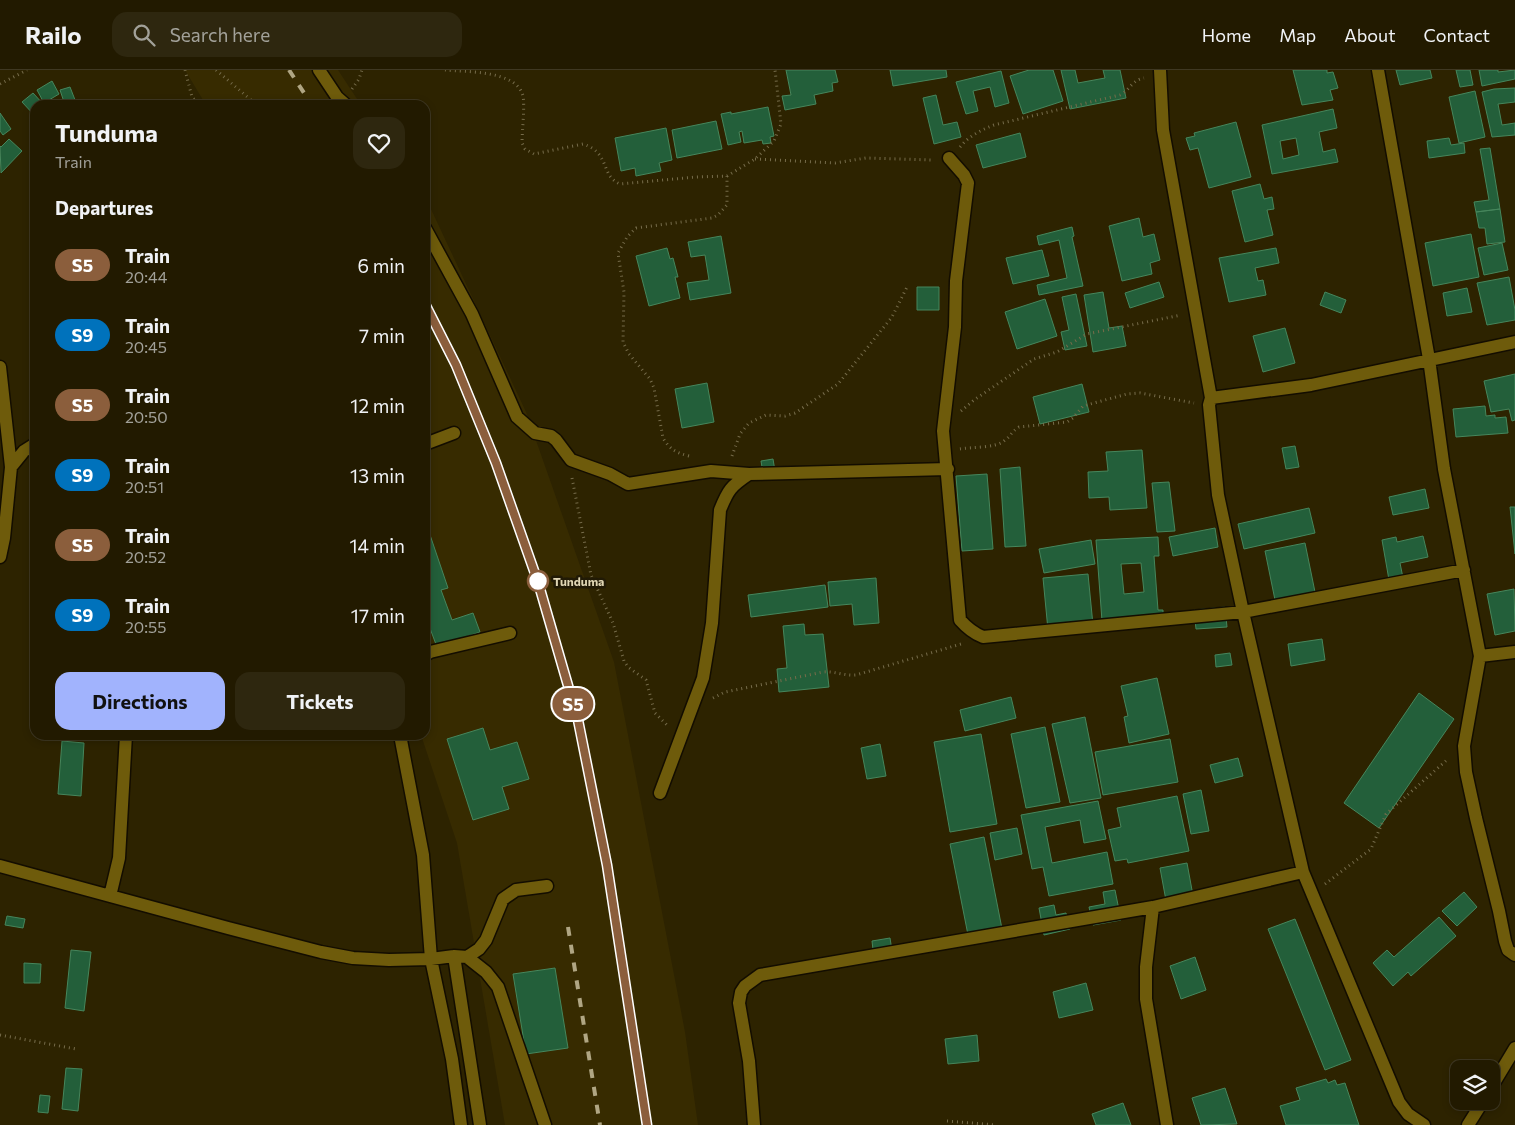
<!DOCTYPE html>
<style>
body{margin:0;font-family:Commissioner,sans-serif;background:#2e270f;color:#f1f3f6;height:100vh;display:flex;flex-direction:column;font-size:19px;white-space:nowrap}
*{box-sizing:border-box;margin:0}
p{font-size:16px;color:#a2a199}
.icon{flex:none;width:28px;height:28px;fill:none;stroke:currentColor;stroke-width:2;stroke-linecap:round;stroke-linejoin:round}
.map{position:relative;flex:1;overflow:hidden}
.details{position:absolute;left:30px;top:30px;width:400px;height:640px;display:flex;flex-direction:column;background:#221a00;border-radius:15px;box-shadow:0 2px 8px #0003,0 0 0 1px #3f3822}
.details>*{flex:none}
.badge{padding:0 10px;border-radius:16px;font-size:18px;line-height:32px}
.controls{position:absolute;left:1450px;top:990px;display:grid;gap:10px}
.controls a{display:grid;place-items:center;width:50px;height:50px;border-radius:10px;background:#221a00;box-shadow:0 2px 8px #0003,0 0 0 1px #3f3822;font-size:25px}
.map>.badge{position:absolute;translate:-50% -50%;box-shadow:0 0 0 2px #fff}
h2{padding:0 25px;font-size:19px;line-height:45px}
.round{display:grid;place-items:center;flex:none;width:52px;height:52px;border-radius:15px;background:#2e270f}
.summary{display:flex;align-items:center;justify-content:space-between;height:85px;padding:0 25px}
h1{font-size:24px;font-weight:700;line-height:38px}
.button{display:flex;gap:10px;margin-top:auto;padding:10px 25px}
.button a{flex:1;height:58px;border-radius:15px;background:#a1b3fd;color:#111;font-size:20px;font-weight:700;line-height:58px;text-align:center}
.button a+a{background:#2e270f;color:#f1f3f6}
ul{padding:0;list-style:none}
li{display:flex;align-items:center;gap:15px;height:70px;padding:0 25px}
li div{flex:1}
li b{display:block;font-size:19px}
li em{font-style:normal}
li .badge{min-width:55px;font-weight:700;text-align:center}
header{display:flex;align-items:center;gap:30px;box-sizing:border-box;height:70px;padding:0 25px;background:#221a00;border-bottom:1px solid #3f3822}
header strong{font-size:24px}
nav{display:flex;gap:28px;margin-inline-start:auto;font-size:18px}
.search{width:350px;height:45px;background:#2e270f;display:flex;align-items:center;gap:12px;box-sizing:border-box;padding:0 18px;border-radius:15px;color:#a2a199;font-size:19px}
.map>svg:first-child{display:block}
</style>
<header>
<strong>Railo</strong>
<div class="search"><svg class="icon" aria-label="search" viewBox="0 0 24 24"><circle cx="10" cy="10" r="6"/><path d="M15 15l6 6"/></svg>Search here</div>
<nav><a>Home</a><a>Map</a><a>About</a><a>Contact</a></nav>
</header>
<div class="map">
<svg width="1515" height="1055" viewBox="0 0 1515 1055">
<rect width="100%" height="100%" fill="#2d2300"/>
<path fill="#372b00" d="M185,0h153l23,35h-155z
M425,129l5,8 96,205 88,250 71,370 13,93h-193l-48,-282 -36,-108h4z"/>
<path fill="#235f3a" stroke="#46865c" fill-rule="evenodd" d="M786,0h49l3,12 -6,1 1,8 -19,4 2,9 -31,6 -3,-14 9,-1z
M890,0h56l1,7 -54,9z
M1029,0h24l10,31 -40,13 -13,-38z
M1061,0h14l3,13 27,-5 -2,-8h17l6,28 -56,11z
M1293,0h34v3l6,-1 5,16 -8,2 3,10 -31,5z
M1396,0h34l2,8 -32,7z
M1456,0h14l3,15 -13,2z
M1479,0h19v2l17,-2v9l-33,7z
M1001,1l8,32 -14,4 -5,-20 -17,4 5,20 -12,3 -10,-32z
M52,11l7,13 -15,9 -7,-13z
M70,17l7,18h-12l-5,-15z
M1515,18v14l-17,2 4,21 13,-2v12l-23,2 -10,-45 12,-3z
M1475,21l10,46 -26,6 -10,-46z
M33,23l11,12h-9v11l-13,-14z
M936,25l7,30 14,-3 4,15 -27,7 -11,-46z
M768,37l6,29 -4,1 1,6 -8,1 -1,-4 -18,3 -2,-12 -3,1 2,10 -13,3 -7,-31 10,-2v2z
M1333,39l4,19 -18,4 4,20 12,-3 3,13 -66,12 -10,-49zM1296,68l3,17 -16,4 -3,-18z
M0,43l11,16 -8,6 -3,-4z
M716,51l6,28 -45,9 -5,-28z
M1236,52l15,55 -42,11 -11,-40 -8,2 -4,-12 9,-2 -1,-3z
M666,58l6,32 -13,3 2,8 -25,5 -1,-8 -14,3 -6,-33z
M1020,63l6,24 -43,11 -7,-23z
M1449,68l2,7 13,-2 1,10 -36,5 -2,-17z
M9,69l13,12 -21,22 -1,-27 1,1z
M1490,78l10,61 -24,3 -2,-10 15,-2 -9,-51z
M1260,114l4,15 8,-2 2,12 -7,1 6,25 -28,7 -13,-51z
M1500,139l5,33 -18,2 -2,-16h-6l-3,-16z
M1139,148l4,19 11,-3 6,26 -10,3 2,11 -30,7 -13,-55z
M1072,157l2,9 -2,1 11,49 -44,9 -2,-10 30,-7 -8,-38 -20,5 -2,-9z
M1471,164l8,43 -46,9 -8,-43z
M721,166l10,57 -41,7 -3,-17 22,-3 -4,-25 -14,2 -3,-15z
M1502,173l6,27 -24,5 -6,-27z
M667,178l3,11 3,-1 5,19h-3l5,21 -31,8 -13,-50z
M1276,178l3,15 -24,5 3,13 5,-1 3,15 -37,7 -10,-44z
M1042,180l7,26 -36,8 -7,-26z
M1509,207l6,33v10l-28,5 -10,-42z
M1159,212l5,15 -34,11 -5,-15z
M917,217h22v23h-22z
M1467,218l5,24 -25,4 -4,-23z
M1103,222l6,36 13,-2 4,20 -33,6 -9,-57z
M1325,222l21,8 -5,13 -21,-8z
M1076,224l11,52 -22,4 -4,-18 8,-2 -7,-33z
M1045,229l12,37 -40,13 -12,-37z
M1285,258l10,35 -32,9 -10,-36z
M1515,304v46l-3,1 -3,-12 -18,3 -7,-31z
M707,313l7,39 -32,6 -7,-39z
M1082,314l7,28 -49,12 -7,-27z
M1485,336l1,10 9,-1v3l11,-1 2,16 -52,4 -3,-28z
M1295,376l4,21 -13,2 -4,-21z
M1142,380l5,58 -37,2 -1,-13 -20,1 -1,-26 20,-1 -2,-19z
M773,389l2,12 -12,2 -2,-12z
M1020,397l6,79 -21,1 -5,-78z
M987,404l6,75 -31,2 -6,-75z
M1169,412l6,49 -18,1 -5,-49z
M1425,419l4,19 -36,7 -4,-18z
M1510,437h5v47z
M1309,438l6,25 -71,16 -6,-25z
M427,456l21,62 -7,2 11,30 21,-7 7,19 -43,15 -9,-24 -3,1v-97z
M1215,458l3,19 -45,9 -4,-19z
M1423,466l5,21 -28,6 3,15 -14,2 -7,-40 14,-3 1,5z
M1158,467l1,19h-5l4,54h5v5l-61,6 -6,-81zM1141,493l3,29 -20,2 -3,-30z
M1091,470l4,24 -51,9 -5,-24z
M1305,473l10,49 -40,8 -10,-49z
M1088,504l5,51 -45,5 -5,-52z
M876,508l3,45 -25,2 -2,-21 -22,2 -2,-24z
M825,515l3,22 -77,10 -3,-22z
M1514,519l1,42 -20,4 -8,-41z
M1225,537l2,20 -31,2 -2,-19z
M804,554l1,11 18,-1 6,53 -50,5 -2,-23 10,-1 -4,-42z
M1322,569l3,21 -34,6 -3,-22z
M1230,583l2,12 -16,2 -1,-12z
M1157,608l12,56 -40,9 -5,-26 4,-1 -7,-30z
M1419,623l35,26 -75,109 -35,-25z
M1011,627l5,21 -51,13 -5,-21z
M1085,647l16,81 -31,5 -18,-79z
M1045,657l15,75 -34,6 -15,-74z
M483,658l7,22 27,-8 12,37 -27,8 7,22 -36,11 -26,-81z
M981,664l16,90 -47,8 -16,-90z
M1170,669l8,43 -75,13 -8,-43z
M62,671l22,2 -3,53 -23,-2z
M880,674l6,32 -19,3 -6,-31z
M1238,688l5,18 -28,7 -5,-18z
M1201,720l8,41 -18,3 -8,-40z
M1177,726l12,55 -61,12 -1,-4 -12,2 -7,-31 13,-3 -4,-19z
M1098,731l8,38 -22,4 -4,-23 -35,7 7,36 55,-11 6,32 -64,12 -6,-29 -11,2 -11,-54z
M1017,758l5,26 -27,6 -5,-27z
M984,767l20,102 -34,6 -20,-101z
M1187,793l7,38 -27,5 -7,-38z
M1115,820l6,30 -28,5 -4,-18 16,-3 -2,-12z
M1464,822l13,15 -20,19 -15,-15z
M1054,835l2,10 10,-2 4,16 -26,6 -5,-27z
M7,846l18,3 -2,9 -18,-3z
M1439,847l17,19 -45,40 -3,-4 -15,14 -20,-23 14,-13 7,7z
M1295,849l56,141 -26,10 -57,-141z
M890,868l3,19 -19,2 -2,-18z
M71,880l20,2 -7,59 -19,-3z
M1195,887l11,33 -25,9 -11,-33z
M24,893l17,1 -1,19h-16z
M555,898l13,80 -42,6 -13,-80z
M1086,913l7,27 -34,8 -6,-26z
M977,965l2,26 -31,3 -3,-25z
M66,998l16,1 -4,42 -16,-2z
M1326,1009l2,4 7,-3 2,5 8,-2 14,42h-73l-6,-19 20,-6 -4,-12z
M1225,1018l12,36 -36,1 -9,-27z
M40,1025l10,1 -2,17 -10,-1z
M1123,1033l8,22h-35l-4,-11z"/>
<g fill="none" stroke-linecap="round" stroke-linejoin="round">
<defs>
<path id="minor" d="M319,0l18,27 9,8
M1160,0l3,60 48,268 -2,7 9,90 25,117 60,260 96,230 9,12 16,11
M1378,0l51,289 15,110 36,187 -16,90 2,26 10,46 23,93 6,30 3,9 7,5
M949,88l15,17 4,8 -12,98 -1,46 -12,104 17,189c7,8 13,13 23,17l260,-25 221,-42
M425,158l47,86 45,103 18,16 16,3 5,4 15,20 39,14 18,10 83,-13 38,3
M0,297l11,100
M1211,328l100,-13 204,-43
M425,374l29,-11
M0,487l4,-19 7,-71 13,-16 11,-7
M425,585l5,-3 80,-19
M1480,586l35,-4
M400,665l23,120 8,104 21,100 9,66
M660,723l43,-115 9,-55 8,-113c8,-20 11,-24 29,-36l199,-5
M0,796l228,62 93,24 32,6 36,2 42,-1 23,-3 13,1 19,15 12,15 47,138
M110,826l9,-38 7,-123
M1153,837l-7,60v32l21,126
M454,886l26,169
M467,887l12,-8 7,-9 17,-41 13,-9 31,-4
M1491,1018l24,-40
M754,1055l-5,-64 -10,-58 2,-11 4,-6 15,-11 393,-68 150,-35
M1468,1055l15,-24"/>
</defs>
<use href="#minor" stroke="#130d00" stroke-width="15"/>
<path stroke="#766c4a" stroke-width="3" stroke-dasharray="1 4" stroke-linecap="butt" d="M185,0l7,27 7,8
M216,0l35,30 10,5
M445,0c20,2 72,0 78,26 2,9 -1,36 -1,47l3,6 9,5 49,-10c28,9 17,32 37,40l76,-7 31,-1 28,-17 19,-18 7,-17 -6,-54
M0,14l27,-14
M352,19l7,-10 3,-9
M960,77c9,-11 21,-17 34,-22l126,-30c10,-5 12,-15 24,-17
M755,89l80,4 31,-5 67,2
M961,341l13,-11 60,-41 23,-7 30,-18 94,-19
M960,379c11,-2 36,-1 44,-8 6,-4 8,-10 15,-14l48,-5 6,-4 10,-12 44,-12 13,-1 54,10
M689,386c-12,-3 -19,-6 -26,-18l-9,-50 -4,-9 -21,-25 -6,-12 1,-50 -6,-39 9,-16 9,-9 76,-10 6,-3 9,-10v-29
M732,386l8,-22 9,-11 17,-8 19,1 10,-3 43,-29 54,-67 16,-32
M572,408l19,97 22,48 11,38 4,6 18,13 9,33 13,13
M713,628l12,-6 98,-20c12,-1 21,4 33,3l105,-31
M1325,814l46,-35 15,-35 62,-55
M0,965l76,14
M947,1051l49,4"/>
<use href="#minor" stroke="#6e5b0b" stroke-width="12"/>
<path stroke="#b0a683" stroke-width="4" stroke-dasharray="9 9" stroke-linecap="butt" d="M289,0l23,35
M425,234l31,61 40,98 42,118 40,139 29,145 40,260
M568,857l32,198"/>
</g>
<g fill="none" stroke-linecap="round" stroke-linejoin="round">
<defs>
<path id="line" d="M425,234l31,61 40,98 42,119 40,138 29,145 40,260"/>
</defs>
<use href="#line" stroke="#fff" stroke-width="11"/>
<use href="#line" stroke="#8b5e3c" stroke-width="8"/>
</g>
<circle fill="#fff" stroke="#8b5e3c" stroke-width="2.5" cx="538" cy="511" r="10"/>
<g text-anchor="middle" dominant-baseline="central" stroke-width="5" stroke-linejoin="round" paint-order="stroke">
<g font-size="12" font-weight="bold" fill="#e0d6b4" stroke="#211a05" text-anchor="start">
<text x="553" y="511">Tunduma</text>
</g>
</g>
</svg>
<div class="controls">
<a><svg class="icon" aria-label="layers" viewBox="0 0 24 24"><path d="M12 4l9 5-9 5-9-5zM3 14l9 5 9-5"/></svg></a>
</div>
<b class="badge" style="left:573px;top:634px;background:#8b5e3c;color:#fff">S5</b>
<section class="details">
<div class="summary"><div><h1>Tunduma</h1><p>Train</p></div><a class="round"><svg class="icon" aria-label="heart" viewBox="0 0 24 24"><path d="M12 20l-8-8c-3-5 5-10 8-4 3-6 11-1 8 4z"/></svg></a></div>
<h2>Departures</h2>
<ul>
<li><span class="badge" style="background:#8b5e3c;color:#fff">S5</span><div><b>Train</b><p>20:44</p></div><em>6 min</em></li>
<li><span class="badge" style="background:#0072bc;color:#fff">S9</span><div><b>Train</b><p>20:45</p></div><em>7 min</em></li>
<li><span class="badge" style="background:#8b5e3c;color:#fff">S5</span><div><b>Train</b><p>20:50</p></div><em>12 min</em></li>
<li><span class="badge" style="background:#0072bc;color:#fff">S9</span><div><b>Train</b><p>20:51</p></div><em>13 min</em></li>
<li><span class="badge" style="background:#8b5e3c;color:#fff">S5</span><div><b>Train</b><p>20:52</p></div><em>14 min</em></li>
<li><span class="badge" style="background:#0072bc;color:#fff">S9</span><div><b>Train</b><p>20:55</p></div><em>17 min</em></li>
</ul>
<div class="button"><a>Directions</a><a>Tickets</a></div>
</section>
</div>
